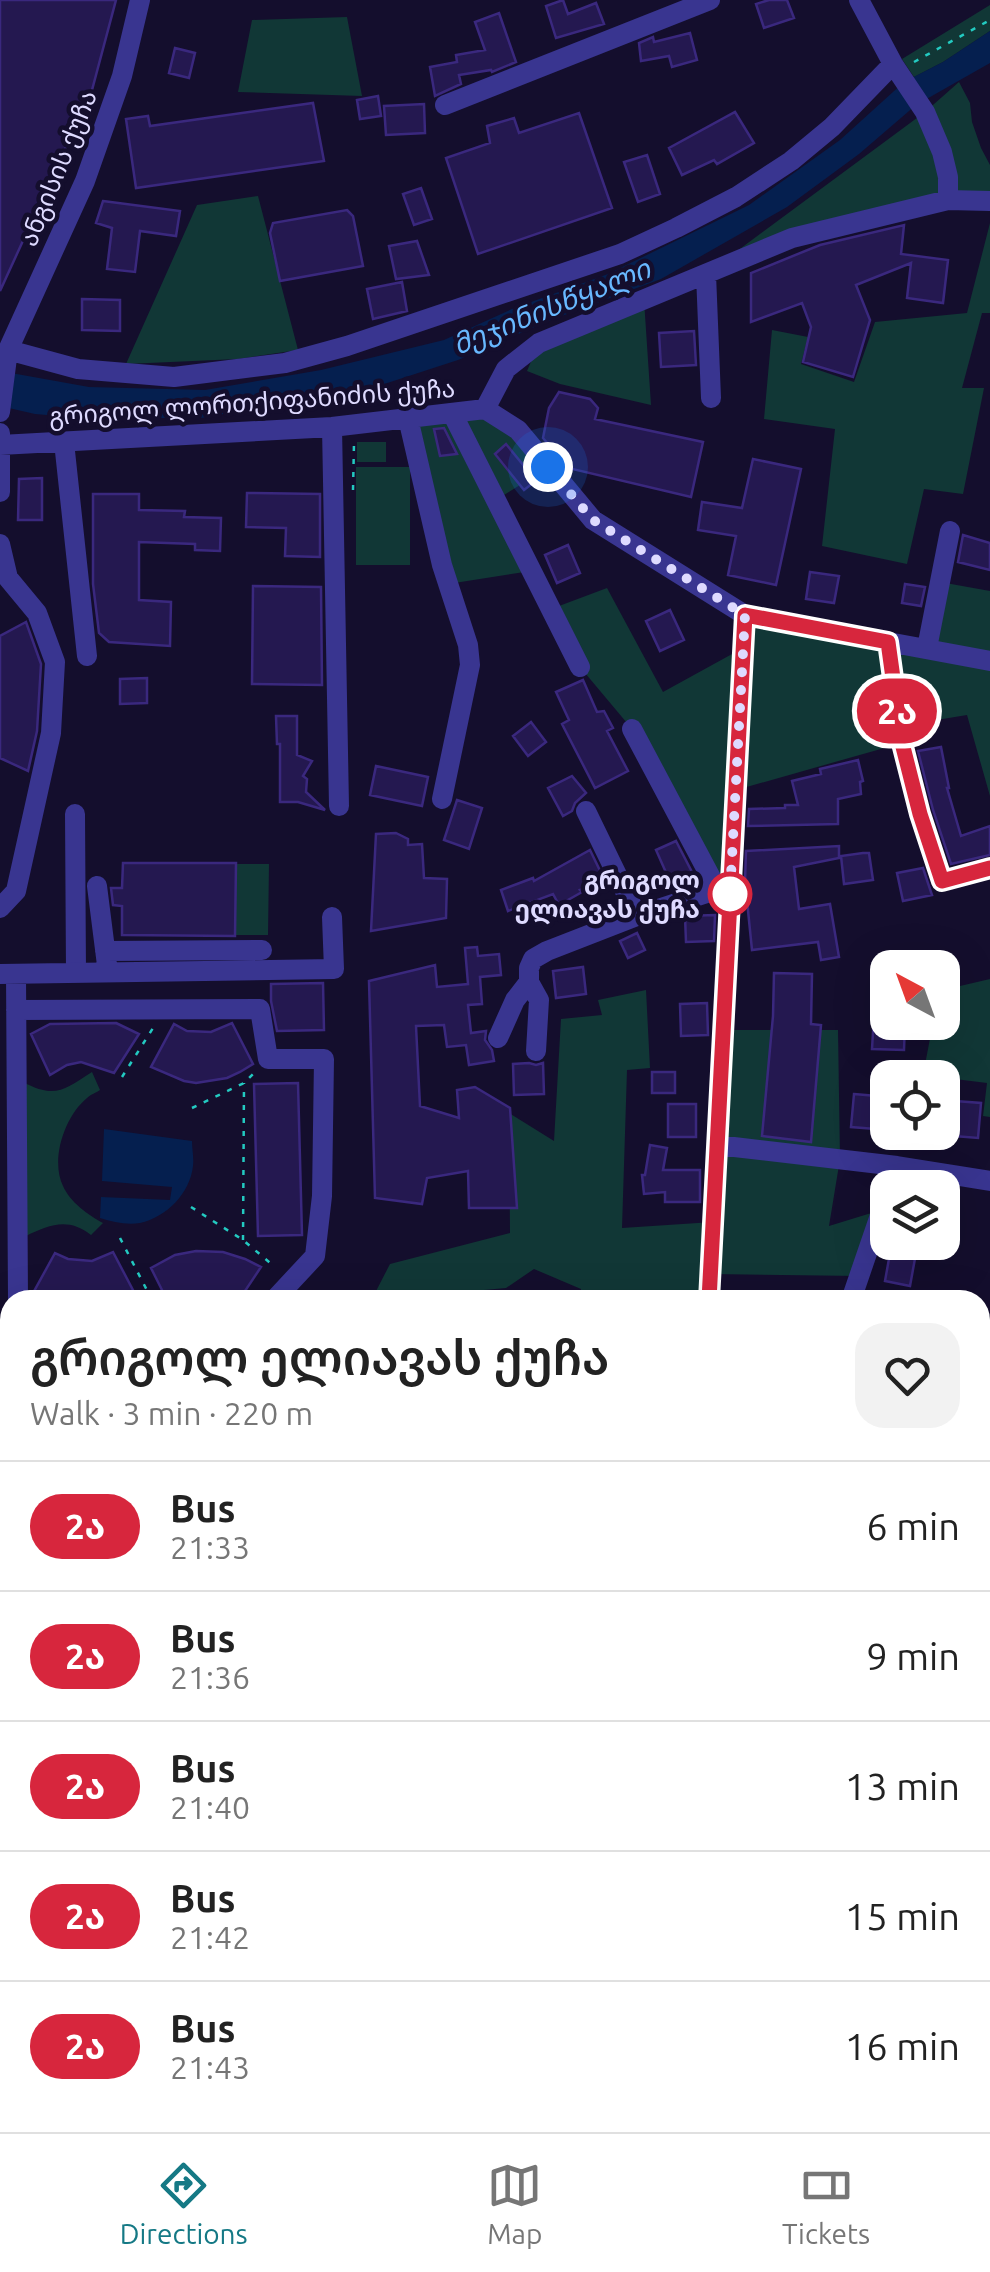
<!DOCTYPE html>
<meta charset="utf-8">
<style>
body{margin:0;font-family:Ubuntu,"Noto Sans Georgian",sans-serif;background:#f2f2f2;color:#222;height:100vh;display:flex;flex-direction:column;font-size:38px;white-space:nowrap}
*{box-sizing:border-box;margin:0}
p{font-size:32px;color:#767676}
.icon{flex:none;width:55px;height:55px;fill:none;stroke:currentColor;stroke-width:2;stroke-linecap:round;stroke-linejoin:round}
.map{position:relative;flex:1;overflow:hidden}
.side{position:absolute;left:0px;top:1290px;width:990px;height:842px;display:flex;flex-direction:column;background:#fff;border-radius:30px 30px 0 0;box-shadow:0 10px 40px #0002}
.side>*{flex:none}
.badge{padding:0 20px;border-radius:32px;font-size:35px;line-height:65px}
.needle{width:65px;rotate:319deg}
.fabs{position:absolute;left:870px;top:950px;display:grid;gap:20px}
.fabs a{display:grid;place-items:center;width:90px;height:90px;border-radius:20px;background:#fff;box-shadow:0 10px 40px #0002;font-size:50px}
.you{position:absolute;width:50px;height:50px;margin:-25px;border:8px solid #fff;border-radius:50%;background:#1a73e8;box-shadow:0 0 0 15px #1a73e833}
.map>.badge{position:absolute;translate:-50% -50%;box-shadow:0 0 0 5px #fff}
.round{display:grid;place-items:center;flex:none;width:105px;height:105px;border-radius:30px;background:#f2f2f2}
.headline{display:flex;align-items:center;justify-content:space-between;height:170px;padding:0 30px}
h1{font-size:48px;font-weight:600;line-height:75px}
ul{padding:0;list-style:none}
li{display:flex;align-items:center;gap:30px;height:130px;padding:0 30px;border-top:2px solid #e0e0e0}
li div{flex:1}
li b{display:block;font-size:38px}
li em{font-style:normal}
li .badge{min-width:110px;font-weight:700;text-align:center}
.tab-bar{display:flex;justify-content:space-around;align-items:center;height:140px;border-top:2px solid #e0e0e0;background:#fff;font-size:28px;color:#767676}
.tab-bar a{display:grid;justify-items:center;gap:5px}
.tab-bar .active{color:#157985}
.map>svg:first-child{display:block}
</style>
<div class="map">
<svg width="990" height="2132" viewBox="0 0 990 2132">
<rect width="100%" height="100%" fill="#140e2d"/>
<path fill="#113736" d="M990,5v26l-47,31 -29,15 -12,-18z
M347,17l15,79 -124,-4 14,-72z
M959,82l11,21 2,19 9,26 9,17v36l-42,-1 -242,74 219,-162z
M258,196l40,154 -60,9 -112,5 71,-159z
M990,223v90h-8l-20,75h22l-21,106 -39,-5 -17,75 -85,-18 13,-117 -71,-10 8,-89 36,7 -7,27 53,18 21,-60 92,-9z
M644,300l7,105 -91,-21 -33,-13 12,-28z
M485,409l64,58 -53,33 35,71 -83,13 -40,-166z
M357,442h29v20h-29z
M356,467h54v98h-54z
M940,582l50,9v205l-23,-81 -67,11 2,17 -166,47 -5,95 -14,4 -85,-160 -52,-62 -29,-58 56,-21 56,104 80,-44 2,-33 182,33z
M236,864h33l-1,71h-32z
M990,979v138l-7,-1 4,-33 -64,-8 10,-52 9,-1 1,-32z
M646,990l4,78 -23,2 -5,158 91,-6 10,-192h115l2,129 -11,67 52,-16 -21,66 -149,-2 -2,26h-128v-11l-47,-20 -28,19 -132,12v-5l16,-31 120,-31 -1,-120 45,28 7,-122 41,-4 -4,-15z
M92,1072l8,18c-4,3 -9,4 -13,8 -22,18 -37,61 -24,88 7,16 25,29 40,37l-12,12c-23,-18 -42,-10 -65,1l-3,-154c32,17 41,8 69,-10z
M980,1316l10,2v180l-3,85h-7z
M15,2122l123,1 1,9h-125z
M218,2123v-1l75,1 -58,9h-15z
M314,2123v-1l397,1 -12,9h-382z"/>
<path fill="#051f4f" d="M990,31v32l-74,42 -57,49 -72,53 -126,72 -110,41 -93,40 -86,28 -171,30h-118l-48,-4 -35,-8v-35l89,16 116,3 116,-20 123,-30 68,-31 96,-35 141,-69 91,-65 64,-58 39,-20z
M104,1129l88,12c0,8 2,17 1,25 -3,27 -26,51 -53,57 -14,2 -27,-1 -40,-5l1,-21 69,3 2,-13 -70,-6z"/>
<path fill="#241850" stroke="#3a287e" stroke-width="2.5" d="M0,0h116l-24,90 -92,201z
M563,0l5,14 28,-11 8,21 -48,14 -10,-32z
M769,0h18l7,18 -30,10 -8,-24z
M499,13l17,49 -24,10 -1,-2 -32,5 2,9 -26,12 -5,-29 27,-5 -1,-7 29,-5 -10,-28z
M690,33l7,27 -25,7 -3,-11 -28,5 -2,-18 14,-6 1,5z
M175,48l20,5 -6,25 -20,-5z
M378,96l3,20 -21,3 -3,-19z
M313,103l11,58 -188,27 -10,-69 22,-3 2,10z
M424,104l1,29 -39,2 -2,-29z
M735,112l19,31 -37,21 -3,-4 -32,15 -13,-27z
M579,113l33,95 -134,46 -32,-96 44,-15 -3,-17 27,-8 5,15z
M647,155l13,39 -22,8 -14,-40z
M421,188l11,31 -18,6 -11,-31z
M103,201l77,10 -4,25 -36,-5 -5,41 -28,-3 5,-41 -16,-5z
M347,210l6,6 10,50 -83,15 -10,-48 3,-10z
M904,225l-3,29 47,6 -5,43 -36,-5 4,-35 -55,22 14,35 -17,57 -50,-15 8,-35 -9,-24 -51,19v-49l69,-28z
M417,241l12,34 -33,4 -7,-33z
M402,282l5,29 -34,8 -6,-30z
M82,299l38,1v31l-38,-1z
M694,331l2,34 -35,2 -2,-34z
M559,392l31,7 8,9 -3,11 108,23 -12,55 -123,-29 -25,-30 6,-30z
M444,428l13,26 -17,2 -6,-27z
M506,444l27,33v6l-9,7 -29,-36z
M753,459l48,10 -25,116 -48,-10 8,-39 -38,-6 4,-28 40,6z
M42,478v42h-24l1,-41z
M247,493l73,1v63l-35,-1 1,-28 -40,-1z
M93,494h46v16l46,1 -1,6 37,1 -1,33 -25,-1v-6l-56,-2v58l32,2 -1,44 -61,-4 -10,-9 -6,-49z
M963,535l27,8v27l-32,-8z
M568,545l12,28 -23,10 -12,-28z
M810,572l29,4 -5,27 -28,-4z
M905,584l20,3 -4,19 -19,-3z
M253,586l68,1 1,98 -70,-1z
M670,610l14,30 -24,11 -14,-30z
M26,622l15,42 -4,67 -9,40 -28,-13v-122z
M147,678v25l-27,1v-25z
M583,680l14,32 7,-1 9,17 -6,3 21,40 -33,17 -33,-64 7,-4 -13,-28z
M276,716h21v39l15,6 -9,15 4,3 -1,13 19,18 -27,-8h-18v-58h-3z
M531,722l15,20 -18,14 -15,-20z
M941,747l8,41h-2l14,48 29,-10v29l-39,9 -18,-54 -15,-59z
M858,760l5,21 -3,1 1,12 -23,5v25l-90,2 1,-17 36,-1v-3h13l-6,-24 29,-7 -1,-5z
M376,766l52,11 -6,29 -52,-11z
M572,776l14,17 -11,10 -3,8 -9,5 -15,-28z
M457,800l25,8 -13,41 -25,-9z
M396,833l12,6v6l14,-1 2,34 23,1 -1,39 -75,13 5,-97z
M676,841l18,35 -22,10 -16,-36z
M839,846v12l-45,9 5,42 31,-5 9,53 -18,3 -3,-18 -66,8 -7,-69 1,-30z
M590,850l14,29 -24,11 2,2 -23,13 -6,-11 -45,17 -7,-21 32,-12 1,3z
M863,853h6l4,27 -29,4 -3,-28z
M123,863h113l-1,73 -113,-1v-29l-9,-1 -2,-17h11z
M923,868l9,27 -29,6 -6,-28z
M715,915l-1,26 -28,1 -1,-26z
M637,933l8,17 -17,8 -8,-17z
M477,947l1,9 21,-2 2,21 -21,2 2,27 -14,1 3,28 15,-2 -1,9 7,10 2,11 -25,4 -3,-20 -19,2 -3,-22 -28,1 4,80 39,12 -2,-28 18,-3 35,21 7,100h-48l-1,-37 -41,7 -5,26 -47,-6 -6,-217 66,-16 2,22 31,-3 -3,-36z
M583,967l3,27 -30,4 -3,-27z
M774,973l38,1 -1,50 10,1 -10,117 -49,-6 11,-120z
M323,983l1,47 -47,1 -6,-30v-17z
M875,999l13,1v22h17l-1,28 -32,-1z
M707,1003l1,32 -27,1 -1,-32z
M116,1023l23,11 -25,39 -33,-11 -14,3 -17,10 -19,-41 19,-10z
M232,1023l21,41 -13,8 -13,6 -31,5 -12,-2 -33,-14 23,-43 13,7 24,1z
M529,1063l7,2 7,-2 1,31 -30,1 -1,-31z
M652,1072h23v21h-23z
M298,1083l4,152 -44,1 -4,-152z
M854,1094l34,3v33l-37,-3z
M942,1100l39,3 -3,35 -36,-3z
M668,1104h28v33h-28z
M650,1145l17,3 -4,22h37v32h-35v-10l-21,2 -2,-19h3z
M892,1242h26l-8,44 -25,-5z
M196,1251l27,1 22,7 16,8 -22,33h-18l-18,-5 -18,5h-18l-16,-32 24,-13z
M113,1252l21,40 -13,8h-79l-10,-5 23,-42 13,6 24,2z"/>
<g fill="none" stroke-linecap="round" stroke-linejoin="round">
<path stroke="#23cac1" stroke-width="2.5" stroke-dasharray="5 8" stroke-linecap="butt" d="M914,62l76,-42
M353,490l1,-47
M122,1077l31,-49
M192,1108l52,-25 11,-11
M191,1207l52,33 32,27
M120,1238l32,62
M243,1240l1,-157"/>
<path stroke="#393590" stroke-width="20" d="M859,0l34,64 32,48 17,40 6,25v23
M445,105l265,-105
M706,274l5,124
M8,350l70,19 96,8 111,-14 62,-17 273,-92 56,-26 60,-31 55,-36 41,-34 61,-63
M485,409l33,21 75,90 152,95 143,27 14,101 18,71 22,67 48,-13
M0,412l8,-62 77,-169 37,-105 18,-76
M452,413l128,254
M408,418l34,147 26,80 2,20 -28,134
M332,427l7,379
M64,442l23,214
M0,445l332,-18 153,-18 21,-40 33,-26 253,-105 156,-38 42,1
M0,492v-59
M0,544l8,34 29,35 18,49 -4,71 -35,158 -16,17
M888,642l102,19
M927,648l23,-117
M632,729l85,160
M586,811l51,105
M75,814l1,159
M97,886l10,79
M105,951l157,-1
M0,974l334,-5 -2,-52
M16,974l2,326
M16,1010l244,-1 8,50h56l-2,137 -7,60 -41,44
M498,1038l17,-38 14,-18
M536,1051l3,-51 -10,-18v-14l4,-9 14,-8 90,-35 94,-31
M717,1145l180,21 93,15
M709,1300l36,-685
M851,1300l37,-108
M0,1360l10,-10
M0,1513l10,-5
M0,1640l10,27
M980,1712l10,-1
M0,1835l10,-1
M814,2122l7,10"/>
</g>
<g fill="none" stroke-linecap="round" stroke-linejoin="round">
<defs>
<path id="line" d="M709,1300l36,-685 143,27 14,101 18,71 22,67 48,-13"/>
</defs>
<use href="#line" stroke="#fff" stroke-width="22"/>
<use href="#line" stroke="#d7263d" stroke-width="15"/>
<path stroke="#dedaff" stroke-width="10" stroke-dasharray="0 18" d="M548,467l45,53 152,95 -15,279"/>
</g>
<circle fill="#fff" stroke="#d7263d" stroke-width="5" cx="730" cy="894" r="20"/>
<g text-anchor="middle" dominant-baseline="central" stroke-width="9" stroke-linejoin="round" paint-order="stroke">
<g font-size="25" fill="#dedaff" stroke="#140e2d">
<text transform="translate(58 168) rotate(-68)">ანგისის ქუჩა</text>
<text transform="translate(252 402) rotate(-4)">გრიგოლ ლორთქიფანიძის ქუჩა</text>
</g>
<g font-size="25" font-weight="bold" fill="#dedaff" stroke="#140e2d" text-anchor="end">
<text x="700" y="880">გრიგოლ<tspan x="700" dy="29">ელიავას ქუჩა</tspan></text>
</g>
<g font-size="28" font-style="italic" fill="#68b8ff" stroke="#140e2d">
<text transform="translate(551 306) rotate(-22)">მეჯინისწყალი</text>
</g>
</g>
</svg>
<div class="fabs">
<a><svg class="needle" viewBox="-14 -14 28 28"><path d="M0-13l5 13h-10z" fill="#e53935"/><path d="M0 13l5-13h-10z" fill="#767676"/></svg></a>
<a><svg class="icon" aria-label="locate" viewBox="0 0 24 24"><circle cx="12" cy="12" r="6"/><path d="M12 2v4M12 18v4M2 12h4M18 12h4"/></svg></a>
<a><svg class="icon" aria-label="layers" viewBox="0 0 24 24"><path d="M12 4l9 5-9 5-9-5zM3 14l9 5 9-5"/></svg></a>
</div>
<div class="you" style="left:548px;top:467px"></div>
<b class="badge" style="left:897px;top:711px;background:#d7263d;color:#fff">2ა</b>
<section class="side">
<div class="headline"><div><h1>გრიგოლ ელიავას ქუჩა</h1><p>Walk · 3 min · 220 m</p></div><a class="round"><svg class="icon" aria-label="heart" viewBox="0 0 24 24"><path d="M12 20l-8-8c-3-5 5-10 8-4 3-6 11-1 8 4z"/></svg></a></div>
<ul>
<li><span class="badge" style="background:#d7263d;color:#fff">2ა</span><div><b>Bus</b><p>21:33</p></div><em>6 min</em></li>
<li><span class="badge" style="background:#d7263d;color:#fff">2ა</span><div><b>Bus</b><p>21:36</p></div><em>9 min</em></li>
<li><span class="badge" style="background:#d7263d;color:#fff">2ა</span><div><b>Bus</b><p>21:40</p></div><em>13 min</em></li>
<li><span class="badge" style="background:#d7263d;color:#fff">2ა</span><div><b>Bus</b><p>21:42</p></div><em>15 min</em></li>
<li><span class="badge" style="background:#d7263d;color:#fff">2ა</span><div><b>Bus</b><p>21:43</p></div><em>16 min</em></li>
</ul>
</section>
</div>
<nav class="tab-bar">
<a class="active"><svg class="icon" aria-label="directions" viewBox="0 0 24 24"><path d="M12 3l9 9-9 9-9-9zM9 14v-3h6M13 9l2 2-2 2"/></svg>Directions</a>
<a><svg class="icon" aria-label="map" viewBox="0 0 24 24"><path d="M3 6l6-2 6 2 6-2v14l-6 2-6-2-6 2zM9 4v14M15 6v14"/></svg>Map</a>
<a><svg class="icon" aria-label="tickets" viewBox="0 0 24 24"><path d="M3 7h18v10H3zM15 7v10"/></svg>Tickets</a>
</nav>
